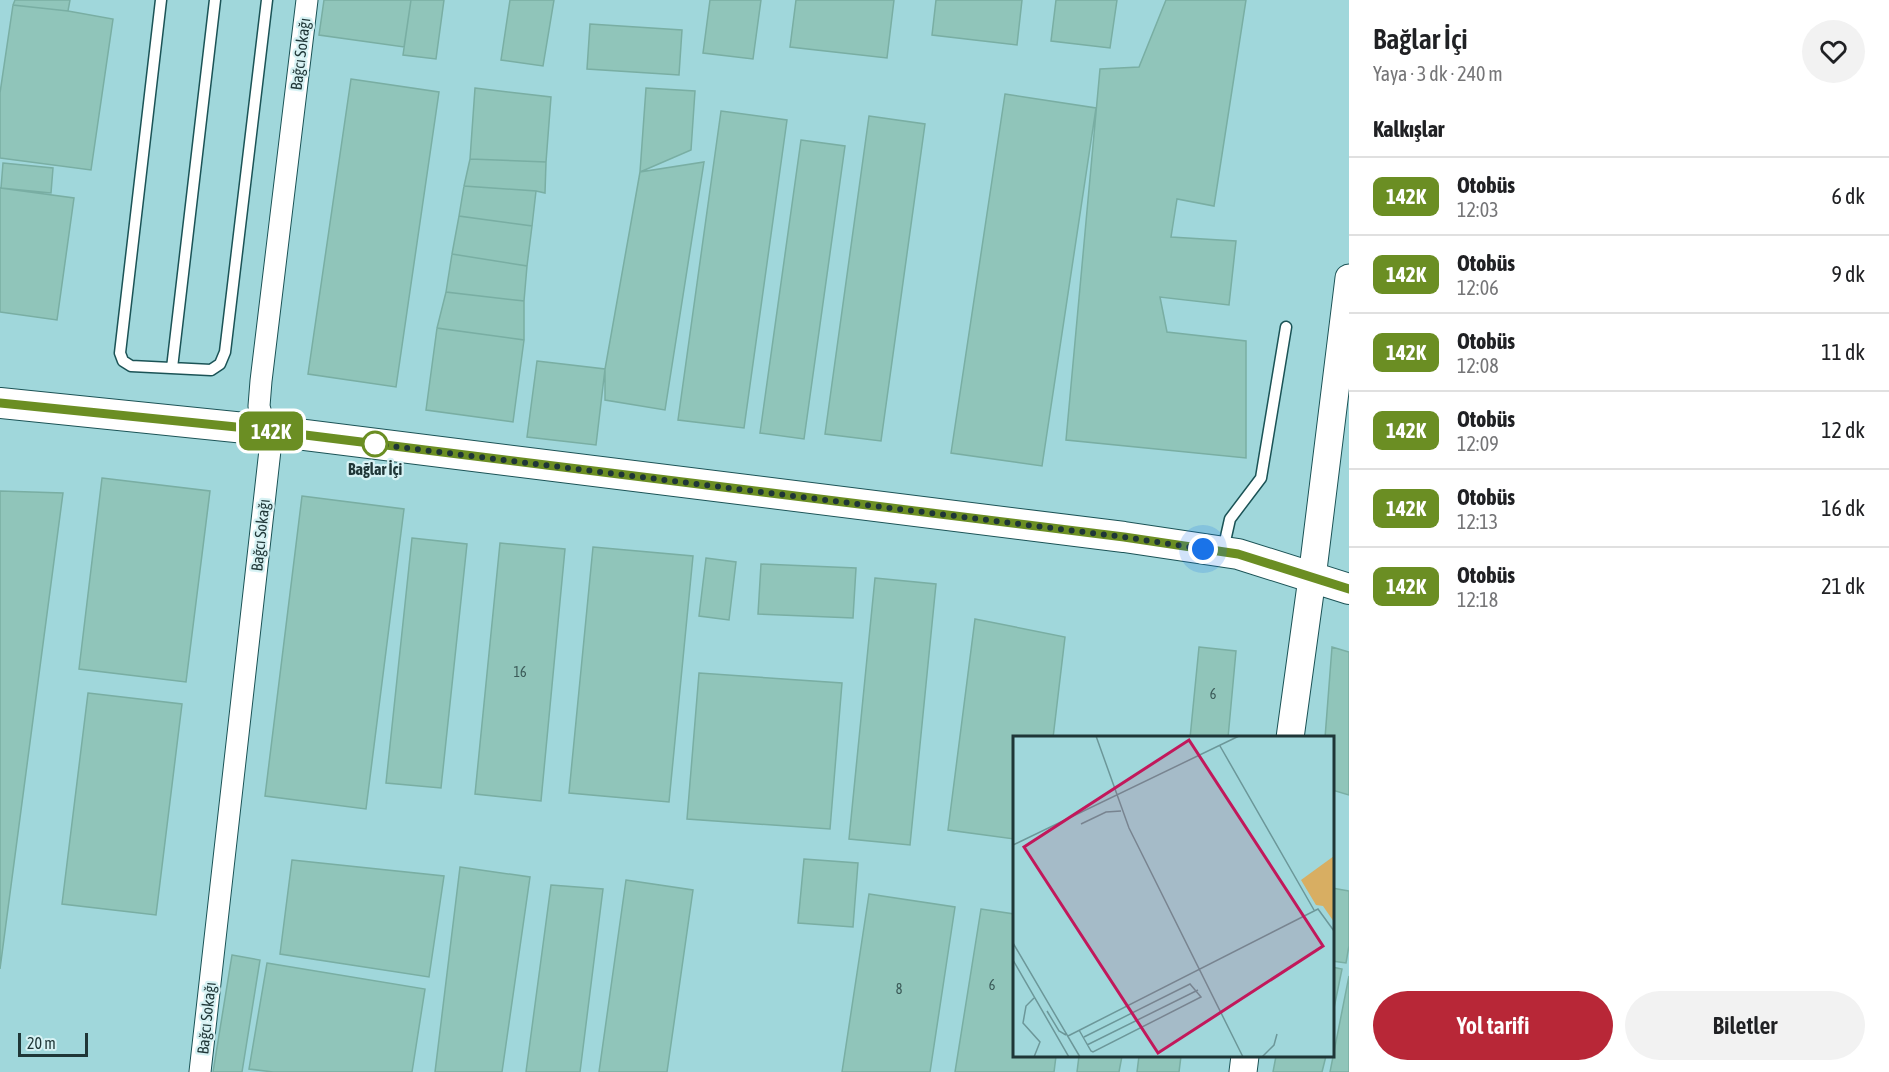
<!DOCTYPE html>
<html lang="tr">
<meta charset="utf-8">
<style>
body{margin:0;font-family:"Asap Condensed",sans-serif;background:#f2f2f2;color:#202124;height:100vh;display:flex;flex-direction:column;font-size:22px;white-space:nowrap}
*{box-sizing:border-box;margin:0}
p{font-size:20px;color:#757577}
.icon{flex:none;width:33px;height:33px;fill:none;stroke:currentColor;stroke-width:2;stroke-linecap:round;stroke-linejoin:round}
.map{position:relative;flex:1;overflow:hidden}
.sheet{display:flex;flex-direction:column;background:#fff;width:540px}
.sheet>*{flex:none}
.badge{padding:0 12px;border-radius:9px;font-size:21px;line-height:39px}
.scale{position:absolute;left:18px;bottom:15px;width:70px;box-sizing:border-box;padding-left:6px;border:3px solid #1f3637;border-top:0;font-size:16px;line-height:21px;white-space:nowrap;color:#1f3637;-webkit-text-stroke:4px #d7f2f4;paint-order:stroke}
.you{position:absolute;width:30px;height:30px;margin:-15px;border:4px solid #fff;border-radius:50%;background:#1a73e8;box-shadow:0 0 0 9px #1a73e833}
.map>.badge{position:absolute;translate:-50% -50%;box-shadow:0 0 0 3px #fff}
h2{padding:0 24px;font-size:22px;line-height:54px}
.round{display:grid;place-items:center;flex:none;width:63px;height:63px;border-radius:32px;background:#f2f2f2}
.headline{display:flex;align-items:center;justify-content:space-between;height:102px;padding:0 24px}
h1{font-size:28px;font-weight:600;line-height:45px}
.primary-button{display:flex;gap:12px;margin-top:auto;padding:12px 24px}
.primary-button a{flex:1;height:69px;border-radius:36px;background:#b82737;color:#fff;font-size:24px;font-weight:600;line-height:69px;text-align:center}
.primary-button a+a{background:#f2f2f2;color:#202124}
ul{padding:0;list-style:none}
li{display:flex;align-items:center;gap:18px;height:78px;padding:0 24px;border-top:2px solid #e0e0e0}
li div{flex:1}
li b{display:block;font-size:22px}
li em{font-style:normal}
li .badge{min-width:66px;font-weight:700;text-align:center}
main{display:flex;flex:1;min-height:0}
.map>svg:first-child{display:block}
</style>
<main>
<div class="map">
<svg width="1349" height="1072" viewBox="0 0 1349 1072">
<rect width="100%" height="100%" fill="#a0d7db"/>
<path fill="#90c5ba" stroke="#79aea3" stroke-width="1.5" d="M15,0h55l-2,11 -55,-6z
M324,0h87l-7,47 -85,-12z
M411,0h33l-8,59 -33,-4z
M510,0h44l-11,66 -42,-6z
M710,0h51l-8,59 -50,-6z
M796,0h98l-7,58 -97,-11z
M936,0h86l-5,45 -85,-10z
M1056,0h61l-7,48 -59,-7z
M1166,0h80l-32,206 -37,-7 -6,38 65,4 -7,64 -69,-8 7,35 79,9v117l-180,-18 34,-371 39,-2z
M13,5l55,6 45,8 -22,151 -91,-12v-65z
M590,24l92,6 -3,45 -92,-6z
M351,79l88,13 -43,295 -88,-13z
M475,88l76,9 -5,65 -76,-3z
M646,88l49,3 -4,59 -51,22z
M1005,94l91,14 -54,358 -91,-13z
M721,111l66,9 -43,308 -66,-8z
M869,116l56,8 -44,317 -56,-7z
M801,140l44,6 -41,293 -44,-6z
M470,159l76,3 -1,31 -9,-2 -72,-5z
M704,162l-39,248 -60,-10v-31l35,-197z
M3,163l50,5 -2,25 -50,-5z
M464,186l72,5 -4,35 -73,-10z
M0,188l74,10 -17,122 -57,-8z
M459,216l73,10 -5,40 -75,-12z
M452,254l75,12 -3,35 -78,-9z
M446,292l78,9v39l-87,-12z
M437,328l87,12 -11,82 -87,-12z
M537,361l68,8 -9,76 -69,-8z
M102,478l108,13 -24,191 -107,-13z
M0,491l63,2 -63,476z
M302,496l102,13 -38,300 -101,-13z
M412,538l55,6 -26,244 -55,-5z
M500,543l65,6 -24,252 -66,-7z
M593,547l100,9 -24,246 -100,-9z
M706,558l30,4 -7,58 -30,-4z
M761,564l95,4 -3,50 -95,-4z
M875,578l61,6 -26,261 -61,-6z
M975,619l90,18 -12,101h-39v101l-66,-9z
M1199,647l37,4 -8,87h-38z
M1332,647l17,5v143l-17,-5v-52h-7z
M699,673l143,10 -12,146 -143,-10z
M88,693l94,11 -26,211 -94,-11z
M804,859l54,4 -5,64 -55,-4z
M292,860l152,16 -15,101 -149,-23z
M460,867l70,10 -28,195h-67z
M626,880l67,10 -26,182h-68z
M551,885l52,4 -23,183h-54z
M1332,888l17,3v55l-3,17 -14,-2z
M869,894l86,13 -25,165h-88z
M981,909l33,5v142h42l-2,16h-99z
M232,955l28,5 -18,112h-29z
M267,963l158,26 -13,83h-139l-24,-3z
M1332,967l10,2 -10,49z
M1349,976v96h-19z
M1079,1056h43l-3,16h-42z
M1139,1056h42l-2,16h-42z
M1276,1056h50l-4,16h-49z"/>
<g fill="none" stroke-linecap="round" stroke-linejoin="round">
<defs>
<path id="service" d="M161,0l-41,353 3,8 8,5 80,4 9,-6 5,-12 42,-352
M172,368l43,-368
M1223,550l7,-31 31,-41 25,-151"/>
<path id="minor" d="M200,1072l70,-622 -11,-44 2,-25 46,-381"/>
<path id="tertiary" d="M1290,738l22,-160 37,-300
M1243,1072l2,-16"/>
<path id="secondary" d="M0,403l265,27 859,107 114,17 111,35"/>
</defs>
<use href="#service" stroke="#1b5356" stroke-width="13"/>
<use href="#minor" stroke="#1b5356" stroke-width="23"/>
<use href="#tertiary" stroke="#1b5356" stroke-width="29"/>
<use href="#secondary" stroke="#1b5356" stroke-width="32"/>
<use href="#service" stroke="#fff" stroke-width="10"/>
<use href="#minor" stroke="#fff" stroke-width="21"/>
<use href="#tertiary" stroke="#fff" stroke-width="27"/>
<use href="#secondary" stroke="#fff" stroke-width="30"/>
</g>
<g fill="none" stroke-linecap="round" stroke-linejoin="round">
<defs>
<path id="line" d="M0,403l265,27 859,107 114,17 111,35"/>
</defs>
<use href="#line" stroke="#fff" stroke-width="14"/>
<use href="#line" stroke="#6b8e23" stroke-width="9"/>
<path stroke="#1f3637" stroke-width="6" stroke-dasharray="0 10.8" d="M375,444l749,93 79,12"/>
</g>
<circle fill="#fff" stroke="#6b8e23" stroke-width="3" cx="375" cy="444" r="12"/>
<g text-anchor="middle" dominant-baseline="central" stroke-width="4.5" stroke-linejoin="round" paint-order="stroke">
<g font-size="14" fill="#3b5a58">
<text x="520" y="672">16</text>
<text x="1213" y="694">6</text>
<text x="992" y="985">6</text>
<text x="899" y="989">8</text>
</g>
<g font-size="16" fill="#1f3637" stroke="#d7f2f4">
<text transform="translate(300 54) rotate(-83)">Bağcı Sokağı</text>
<text transform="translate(260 535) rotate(-84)">Bağcı Sokağı</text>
<text transform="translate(206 1018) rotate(-84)">Bağcı Sokağı</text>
</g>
<g font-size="16" font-weight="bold" fill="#1f3637" stroke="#d7f2f4">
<text x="375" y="469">Bağlar İçi</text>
</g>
</g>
<g transform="translate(1013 736)">
<rect width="321" height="321" fill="#a0d7db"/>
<path d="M321,120v66l-11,-16 -7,-1 -15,-25z" fill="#d8ae62"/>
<path fill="none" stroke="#6c9799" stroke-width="1.5" d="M83,0l33,92 114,229M207,10l94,164M68,88l25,-12 15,-1M0,109l226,-109M0,207l67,114M0,224l56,97M34,275l12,20 7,4M66,294l12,21 2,1 108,-55 -11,-13 -106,53M55,300l250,-127 16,22M74,309l111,-55M21,321l6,-15 -17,-19 3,-17 8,-8M249,321l12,-12 3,-11"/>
<path fill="#c2185b" fill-opacity="0.15" stroke="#c2185b" stroke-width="3" d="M176,4l134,206 -165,107 -134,-206z"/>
<rect width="321" height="321" fill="none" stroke="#1f3637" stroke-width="3"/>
</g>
</svg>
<div class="scale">20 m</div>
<div class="you" style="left:1203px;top:549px"></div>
<b class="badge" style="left:271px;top:431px;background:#6b8e23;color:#fff">142K</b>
</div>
<section class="sheet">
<div class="headline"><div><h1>Bağlar İçi</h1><p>Yaya · 3 dk · 240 m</p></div><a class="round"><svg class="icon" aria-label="heart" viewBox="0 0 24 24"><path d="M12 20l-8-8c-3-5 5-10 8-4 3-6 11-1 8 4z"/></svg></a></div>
<h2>Kalkışlar</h2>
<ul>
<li><span class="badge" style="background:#6b8e23;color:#fff">142K</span><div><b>Otobüs</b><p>12:03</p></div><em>6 dk</em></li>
<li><span class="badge" style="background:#6b8e23;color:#fff">142K</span><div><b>Otobüs</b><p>12:06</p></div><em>9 dk</em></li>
<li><span class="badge" style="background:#6b8e23;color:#fff">142K</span><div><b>Otobüs</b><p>12:08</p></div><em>11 dk</em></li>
<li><span class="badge" style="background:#6b8e23;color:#fff">142K</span><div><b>Otobüs</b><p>12:09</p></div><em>12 dk</em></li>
<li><span class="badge" style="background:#6b8e23;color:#fff">142K</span><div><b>Otobüs</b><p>12:13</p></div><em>16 dk</em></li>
<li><span class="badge" style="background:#6b8e23;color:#fff">142K</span><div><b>Otobüs</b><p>12:18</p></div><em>21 dk</em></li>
</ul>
<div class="primary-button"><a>Yol tarifi</a><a>Biletler</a></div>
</section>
</main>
